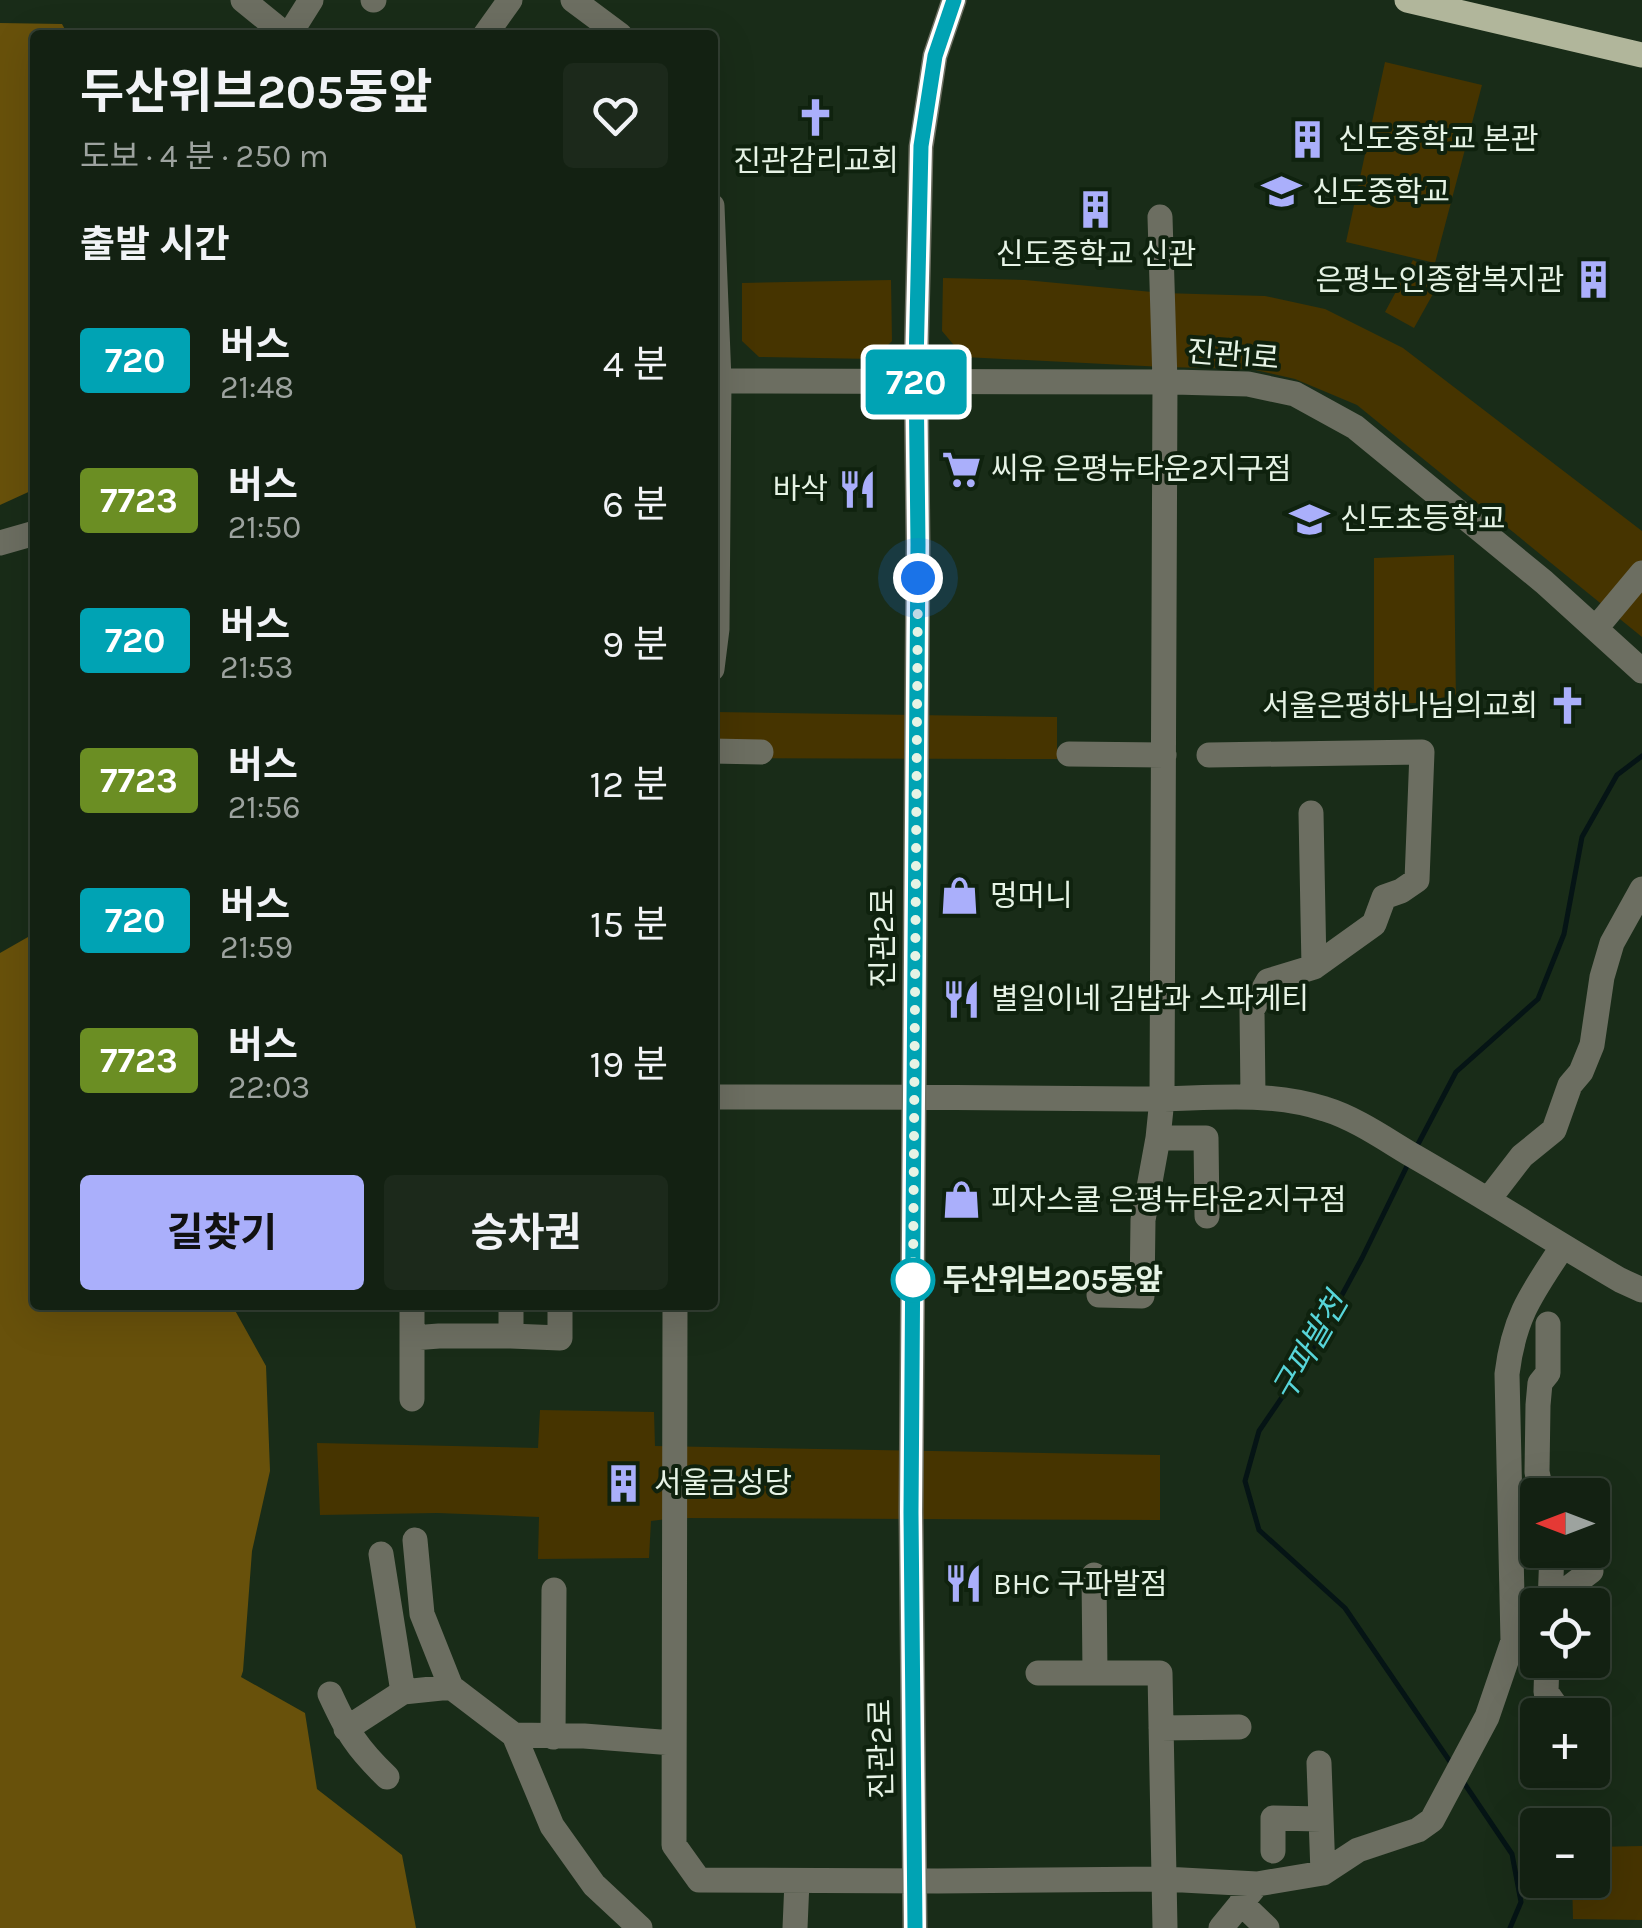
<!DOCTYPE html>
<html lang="ko">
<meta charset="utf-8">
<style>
body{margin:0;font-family:Karla,"Noto Sans KR",sans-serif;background:#1c291b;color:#f1f3f6;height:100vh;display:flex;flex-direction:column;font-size:38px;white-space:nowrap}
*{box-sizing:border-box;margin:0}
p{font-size:32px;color:#9da39f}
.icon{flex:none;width:55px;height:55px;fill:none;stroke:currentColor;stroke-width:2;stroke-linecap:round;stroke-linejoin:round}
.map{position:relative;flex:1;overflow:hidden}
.details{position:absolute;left:30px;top:30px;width:688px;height:1280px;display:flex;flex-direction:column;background:#132112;border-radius:10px;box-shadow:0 10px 40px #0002,0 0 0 2px #323e32}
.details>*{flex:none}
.badge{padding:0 20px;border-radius:8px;font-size:35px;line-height:65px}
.needle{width:65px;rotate:270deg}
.buttons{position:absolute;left:1520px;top:1478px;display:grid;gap:20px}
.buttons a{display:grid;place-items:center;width:90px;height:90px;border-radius:10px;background:#132112;box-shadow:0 10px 40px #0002,0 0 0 2px #323e32;font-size:50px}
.you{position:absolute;width:50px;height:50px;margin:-25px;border:8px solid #fff;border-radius:50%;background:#1a73e8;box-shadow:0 0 0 15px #1a73e833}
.map>.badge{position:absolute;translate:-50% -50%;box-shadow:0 0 0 5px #fff}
h2{padding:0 50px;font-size:38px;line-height:90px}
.round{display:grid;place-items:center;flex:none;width:105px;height:105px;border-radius:10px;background:#1c291b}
.summary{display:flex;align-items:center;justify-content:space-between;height:170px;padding:0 50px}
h1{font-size:48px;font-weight:700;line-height:75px}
.primary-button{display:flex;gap:20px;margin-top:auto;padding:20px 50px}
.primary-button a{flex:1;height:115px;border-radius:10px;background:#aaaffb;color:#111;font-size:40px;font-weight:700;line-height:115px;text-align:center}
.primary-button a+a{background:#1c291b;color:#f1f3f6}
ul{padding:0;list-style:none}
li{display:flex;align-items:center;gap:30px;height:140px;padding:0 50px}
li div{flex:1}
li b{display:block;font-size:38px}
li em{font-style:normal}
li .badge{min-width:110px;font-weight:700;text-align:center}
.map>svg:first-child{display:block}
</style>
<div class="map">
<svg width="1642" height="1928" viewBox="0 0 1642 1928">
<rect width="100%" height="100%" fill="#192c18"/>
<path fill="#463400" d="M1385,62l97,23 -47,178 -89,-21z
M1413,260l30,16 -29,52 -29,-16z
M943,278l82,2 138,13 102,3 60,13 78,39 239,183v106l-285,-232 -62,-26 -44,-10 -87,-2 -200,-10 -22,-26z
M891,280l1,61 -18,18 -115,-2 -17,-16v-58z
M1454,555l2,147 -82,2v-146z
M716,712l341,5v42l-344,-1v-32z
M540,1410l114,2 1,34 505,9v65l-485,-2 -24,3 -2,37 -111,1 1,-42 -102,-4 -117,2 -3,-72 221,5z
M1642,1846v74l-69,-1 -1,-39h20l1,-33z"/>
<path fill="#68510b" d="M0,23l62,1 6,11h-33v454l-35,16z
M35,933v372h197l34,61 4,105 -18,80 -9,120 -2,6 64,36 12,76 85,66 14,73h-416v-975z"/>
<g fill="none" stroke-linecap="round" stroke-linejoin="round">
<path stroke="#051415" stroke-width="5" d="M1416,1148l40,-76 82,-73 26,-65 18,-97 35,-62 25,-19
M1409,1162l-47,96 -58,107 -45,66 -14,50 14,49 86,78 108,158
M1462,1780l50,74 9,48 -11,26"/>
<path stroke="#6c6e61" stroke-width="25" d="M243,0l43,35
M373,0h1
M573,0l47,35
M289,35l22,-35
M485,35l25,-35
M712,206l7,174 -2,249 -5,40
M712,381l462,1 74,2 47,10 60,33 189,155 98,89
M0,543l35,-10
M1596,628l46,-55
M712,751l49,1
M1069,754l95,1
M1209,755l213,-3 -5,128 -16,11 -17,6 -10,27 -60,43 -46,14 -16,29 1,86
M1311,813l3,154
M712,1097c142,0 283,0 425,2 63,1 127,-10 188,10 30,9 60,30 87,46 70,40 138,84 208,125l22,10
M1158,1138h48l1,78
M1488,1200l34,-44 32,-26 16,-45 11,-13 11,-27 10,-68 10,-34 30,-54
M1099,1295l43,1 1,-76 15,-82 4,-39 3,-717 -5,-165
M412,1305v94
M675,1305l-1,540 25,35 239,1 226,-2 93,5 66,-11 35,-23 60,-20 14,-10 55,-103 26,-76 -6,-267c7,-58 25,-81 56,-128
M511,1336l49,2v-33
M413,1338l26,-2h72v-31
M1542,1495l-5,-23 1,-67 2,-22 8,-10v-49
M415,1540l7,74 29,73 63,48 38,91 42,59 46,43
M381,1554l22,138
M1094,1575l1,98
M1550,1602l41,-31 -23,-21
M1550,1605l2,-55
M1547,1660l-1,32 16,23
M1038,1673h122l5,255
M330,1694c18,39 26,53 57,83
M1161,1728l78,-1
M346,1729l57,-37 48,-5
M514,1735l70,1 89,7
M553,1737l1,-147
M1319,1763l4,110
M1273,1851v-33l48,1
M1241,1903l26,25
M795,1928l2,-47
M915,1928l-4,-415 7,-969 -2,-178 5,-219 14,-91 19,-56
M1221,1928l36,-44"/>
<path stroke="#b1b69b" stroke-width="25" d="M1407,0l235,55"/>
</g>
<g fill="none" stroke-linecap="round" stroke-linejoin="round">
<defs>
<path id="line" d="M915,1928l-4,-415 7,-969 -2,-178 5,-220 14,-90 19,-56"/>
</defs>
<use href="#line" stroke="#fff" stroke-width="22"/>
<use href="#line" stroke="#00a3b4" stroke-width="15"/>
<path stroke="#e6f3e5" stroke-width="10" stroke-dasharray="0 18" d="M913,1280l5,-702"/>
</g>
<defs>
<symbol id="church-bare" viewBox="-9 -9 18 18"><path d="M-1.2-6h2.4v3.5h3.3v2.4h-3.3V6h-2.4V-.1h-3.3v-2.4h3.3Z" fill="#aaaffb" stroke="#0f220e" stroke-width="2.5" paint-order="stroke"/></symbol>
<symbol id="building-bare" viewBox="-9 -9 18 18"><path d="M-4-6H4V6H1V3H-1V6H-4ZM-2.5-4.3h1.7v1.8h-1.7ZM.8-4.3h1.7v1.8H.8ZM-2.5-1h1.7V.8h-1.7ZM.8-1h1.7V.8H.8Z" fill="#aaaffb" stroke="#0f220e" stroke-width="2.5" paint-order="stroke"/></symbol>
<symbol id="school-bare" viewBox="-9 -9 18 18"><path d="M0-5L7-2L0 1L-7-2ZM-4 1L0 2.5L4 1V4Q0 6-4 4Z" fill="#aaaffb" stroke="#0f220e" stroke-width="2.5" paint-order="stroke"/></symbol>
<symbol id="supermarket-bare" viewBox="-9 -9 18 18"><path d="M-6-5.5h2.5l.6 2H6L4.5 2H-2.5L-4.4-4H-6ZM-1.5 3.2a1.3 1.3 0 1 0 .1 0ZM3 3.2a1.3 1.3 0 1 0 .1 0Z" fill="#aaaffb" stroke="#0f220e" stroke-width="2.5" paint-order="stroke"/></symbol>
<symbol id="restaurant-bare" viewBox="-9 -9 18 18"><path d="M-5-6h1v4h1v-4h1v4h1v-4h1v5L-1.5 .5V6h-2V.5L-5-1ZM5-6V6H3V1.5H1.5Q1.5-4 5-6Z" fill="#aaaffb" stroke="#0f220e" stroke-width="2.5" paint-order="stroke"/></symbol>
<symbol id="shop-bare" viewBox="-9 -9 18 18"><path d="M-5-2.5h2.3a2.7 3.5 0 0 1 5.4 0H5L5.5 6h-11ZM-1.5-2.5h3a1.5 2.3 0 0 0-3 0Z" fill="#aaaffb" stroke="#0f220e" stroke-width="2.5" paint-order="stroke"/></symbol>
</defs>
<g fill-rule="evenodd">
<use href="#church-bare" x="788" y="90" width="55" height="55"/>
<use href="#building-bare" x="1280" y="112" width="55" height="55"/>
<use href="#school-bare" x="1254" y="164" width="55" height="55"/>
<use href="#building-bare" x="1068" y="182" width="55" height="55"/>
<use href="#building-bare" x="1566" y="252" width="55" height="55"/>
<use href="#supermarket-bare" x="934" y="442" width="55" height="55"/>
<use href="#restaurant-bare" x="830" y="462" width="55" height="55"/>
<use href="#school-bare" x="1282" y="492" width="55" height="55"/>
<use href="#church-bare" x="1540" y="678" width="55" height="55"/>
<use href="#shop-bare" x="932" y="868" width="55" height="55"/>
<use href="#restaurant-bare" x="934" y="972" width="55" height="55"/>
<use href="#shop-bare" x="934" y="1172" width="55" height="55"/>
<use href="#building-bare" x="596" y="1456" width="55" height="55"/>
<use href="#restaurant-bare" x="936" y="1556" width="55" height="55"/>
</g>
<circle fill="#fff" stroke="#00a3b4" stroke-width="5" cx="913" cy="1280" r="20"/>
<g text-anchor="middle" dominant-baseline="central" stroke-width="8" stroke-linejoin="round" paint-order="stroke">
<g font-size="30" fill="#e6f3e5" stroke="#0f220e" text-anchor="start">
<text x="1338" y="139">신도중학교 본관</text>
<text x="816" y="161" text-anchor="middle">진관감리교회</text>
<text x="1312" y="192">신도중학교</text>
<text x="1096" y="254" text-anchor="middle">신도중학교 신관</text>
<text x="1564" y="280" text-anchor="end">은평노인종합복지관</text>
<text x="991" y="469">씨유 은평뉴타운2지구점</text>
<text x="828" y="489" text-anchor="end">바삭</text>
<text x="1340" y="519">신도초등학교</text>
<text x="1538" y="706" text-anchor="end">서울은평하나님의교회</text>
<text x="990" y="896">멍머니</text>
<text x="991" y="999">별일이네 김밥과 스파게티</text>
<text x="991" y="1200">피자스쿨 은평뉴타운2지구점</text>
<text x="654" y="1483">서울금성당</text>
<text x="993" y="1584">BHC 구파발점</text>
</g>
<g font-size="30" fill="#e6f3e5" stroke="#0f220e">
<text transform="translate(1233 355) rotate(5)">진관1로</text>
<text transform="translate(883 938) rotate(-90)">진관2로</text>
<text transform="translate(881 1749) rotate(-91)">진관2로</text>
</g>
<g font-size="30" font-weight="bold" fill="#e6f3e5" stroke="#0f220e" text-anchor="start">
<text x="943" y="1280">두산위브205동앞</text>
</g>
<g font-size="32" font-style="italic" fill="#57d5d9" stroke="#0f220e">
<text transform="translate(1310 1347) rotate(-60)">구파발천</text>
</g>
</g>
</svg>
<div class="buttons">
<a><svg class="needle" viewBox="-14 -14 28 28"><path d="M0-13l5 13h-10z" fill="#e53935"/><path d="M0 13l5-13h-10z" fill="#9da39f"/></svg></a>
<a><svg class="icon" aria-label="locate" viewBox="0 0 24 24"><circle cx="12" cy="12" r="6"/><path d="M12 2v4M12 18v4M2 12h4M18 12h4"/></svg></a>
<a>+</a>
<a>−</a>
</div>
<div class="you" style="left:918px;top:578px"></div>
<b class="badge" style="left:916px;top:382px;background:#00a3b4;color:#fff">720</b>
<section class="details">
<div class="summary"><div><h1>두산위브205동앞</h1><p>도보 · 4 분 · 250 m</p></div><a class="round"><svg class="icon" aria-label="heart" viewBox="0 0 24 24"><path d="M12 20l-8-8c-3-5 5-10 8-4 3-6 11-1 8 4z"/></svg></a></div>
<h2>출발 시간</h2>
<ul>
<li><span class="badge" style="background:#00a3b4;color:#fff">720</span><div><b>버스</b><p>21:48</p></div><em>4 분</em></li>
<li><span class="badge" style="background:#6b8e23;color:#fff">7723</span><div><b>버스</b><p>21:50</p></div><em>6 분</em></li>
<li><span class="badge" style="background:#00a3b4;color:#fff">720</span><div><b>버스</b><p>21:53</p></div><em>9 분</em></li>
<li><span class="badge" style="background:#6b8e23;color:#fff">7723</span><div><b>버스</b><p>21:56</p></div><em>12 분</em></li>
<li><span class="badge" style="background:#00a3b4;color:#fff">720</span><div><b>버스</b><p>21:59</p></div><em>15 분</em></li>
<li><span class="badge" style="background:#6b8e23;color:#fff">7723</span><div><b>버스</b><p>22:03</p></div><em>19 분</em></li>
</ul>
<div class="primary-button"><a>길찾기</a><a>승차권</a></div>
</section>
</div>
